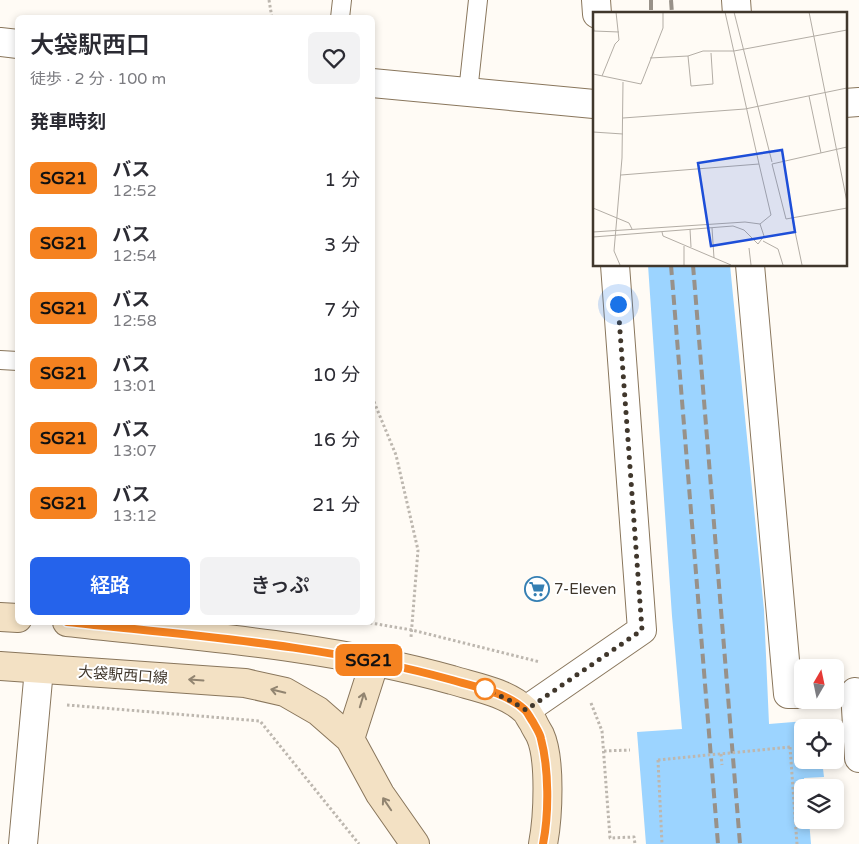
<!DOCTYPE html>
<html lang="ja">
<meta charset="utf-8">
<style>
body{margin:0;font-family:"Varela Round","Noto Sans JP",sans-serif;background:#f2f2f3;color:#2b2b33;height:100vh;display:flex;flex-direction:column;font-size:19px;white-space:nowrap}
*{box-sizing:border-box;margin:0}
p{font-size:16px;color:#7c7c81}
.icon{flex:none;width:28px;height:28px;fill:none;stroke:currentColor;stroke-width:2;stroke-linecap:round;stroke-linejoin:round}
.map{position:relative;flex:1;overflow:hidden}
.details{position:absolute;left:15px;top:15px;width:360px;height:610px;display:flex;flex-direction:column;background:#fff;border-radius:8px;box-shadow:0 2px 8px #0003}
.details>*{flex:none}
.badge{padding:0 10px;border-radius:8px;font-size:18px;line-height:32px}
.needle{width:32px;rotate:9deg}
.tools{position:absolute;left:794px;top:659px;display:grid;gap:10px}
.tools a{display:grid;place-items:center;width:50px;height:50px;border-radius:8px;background:#fff;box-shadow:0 2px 8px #0003;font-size:25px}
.you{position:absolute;width:25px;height:25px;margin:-12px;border:4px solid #fff;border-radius:50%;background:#1a73e8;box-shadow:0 0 0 8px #1a73e833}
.map>.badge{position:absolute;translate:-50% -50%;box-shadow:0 0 0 2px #fff}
h2{padding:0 15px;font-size:19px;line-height:45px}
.round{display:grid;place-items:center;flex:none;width:52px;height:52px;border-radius:8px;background:#f2f2f3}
.summary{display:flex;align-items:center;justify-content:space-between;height:85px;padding:0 15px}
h1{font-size:24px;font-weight:600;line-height:38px}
.cta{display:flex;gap:10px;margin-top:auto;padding:10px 15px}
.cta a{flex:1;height:58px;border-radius:8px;background:#2563eb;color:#fff;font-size:20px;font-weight:600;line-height:58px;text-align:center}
.cta a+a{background:#f2f2f3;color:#2b2b33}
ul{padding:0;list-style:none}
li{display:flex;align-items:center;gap:15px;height:65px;padding:0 15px}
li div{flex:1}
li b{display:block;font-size:19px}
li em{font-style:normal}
li .badge{min-width:55px;font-weight:700;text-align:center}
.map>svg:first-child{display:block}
</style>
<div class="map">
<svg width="859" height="844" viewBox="0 0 859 844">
<rect width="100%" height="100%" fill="#fffbf5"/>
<path fill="#9cd4ff" d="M648,265h82l34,345 5,114 49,-4 1,8h-17v32h20l2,17 -20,1 1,10h-3v32h7l2,24h-165l-9,-112 45,-3 -10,-113z"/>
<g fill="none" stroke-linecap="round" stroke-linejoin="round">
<defs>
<path id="lane" d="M340,18l2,-18
M468,92l10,-92
M0,360l18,1"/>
<path id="street" d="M596,0l1,14
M736,0l1,14
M0,42l18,2
M372,83l222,21
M845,103l14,-1
M750,265l38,429h14
M855,692l4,66
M526,710l116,-80 -27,-365
M23,844l16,-175"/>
<path id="secondary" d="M0,617l18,1
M67,622c128,14 260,23 385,58 23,7 54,12 73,30 3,3 5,8 8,12 2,5 5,9 7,13 11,24 8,83 3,109
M0,666l245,17 40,9 33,19 32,28 30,55 35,50
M350,739l25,-78"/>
</defs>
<use href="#lane" stroke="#89765c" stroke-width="20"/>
<use href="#street" stroke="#89765c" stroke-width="30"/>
<use href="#secondary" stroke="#89765c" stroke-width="30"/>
<path stroke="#bdb7af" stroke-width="3" stroke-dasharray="2.5 2.5" stroke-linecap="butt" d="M269,0l3,18
M372,397l24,58 22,95 -7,87
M365,622l47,8 128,32
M591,703l11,28 8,107 24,-1 1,7
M67,705l193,16 99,123
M790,747l7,97
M604,751l26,-1
M721,754l1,11
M658,760l4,84"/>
<use href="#lane" stroke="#fff" stroke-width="18"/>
<use href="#street" stroke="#fff" stroke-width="28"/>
<use href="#secondary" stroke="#f3e1c4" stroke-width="28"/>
<path stroke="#989189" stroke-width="4" stroke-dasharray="10 5" stroke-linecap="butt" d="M651,0v14
M671,0l1,14
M671,265l47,579
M693,265l47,579"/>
<path stroke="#bdb7af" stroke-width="3" stroke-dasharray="2.5 2.5" stroke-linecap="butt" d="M658,760l132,-13"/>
</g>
<defs><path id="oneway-shaft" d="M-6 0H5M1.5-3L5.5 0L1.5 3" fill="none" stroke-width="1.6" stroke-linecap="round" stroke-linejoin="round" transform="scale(1.25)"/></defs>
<g stroke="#918470">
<use href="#oneway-shaft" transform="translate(196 680) rotate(-176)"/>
<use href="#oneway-shaft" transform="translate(278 691) rotate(-166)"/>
<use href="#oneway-shaft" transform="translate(362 700) rotate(-73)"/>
<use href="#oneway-shaft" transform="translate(387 804) rotate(-124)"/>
</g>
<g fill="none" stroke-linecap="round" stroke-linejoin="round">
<defs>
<path id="line" d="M67,622c128,14 260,23 385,58 23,7 54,12 73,30 3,3 5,8 8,12 3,6 7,11 8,17 8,30 8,75 2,105"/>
</defs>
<use href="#line" stroke="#fff" stroke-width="11"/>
<use href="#line" stroke="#f58220" stroke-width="8"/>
<path stroke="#40372c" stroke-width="5" stroke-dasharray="0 9" d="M485,689l24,11 17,10 116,-80 -24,-326"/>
</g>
<defs>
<symbol id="supermarket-ring" viewBox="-11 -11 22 22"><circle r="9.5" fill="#fff" stroke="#357fb3" stroke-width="1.5"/><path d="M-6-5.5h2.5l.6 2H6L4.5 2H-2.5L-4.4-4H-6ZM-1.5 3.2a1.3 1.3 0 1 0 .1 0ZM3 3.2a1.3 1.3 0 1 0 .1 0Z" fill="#357fb3"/></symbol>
</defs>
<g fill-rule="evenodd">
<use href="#supermarket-ring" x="523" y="575" width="28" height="28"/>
</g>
<circle fill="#fff" stroke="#f58220" stroke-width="2.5" cx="485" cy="689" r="10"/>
<g text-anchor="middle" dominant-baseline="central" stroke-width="4" stroke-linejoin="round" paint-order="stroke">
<g font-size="15" fill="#40372c" stroke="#fff" text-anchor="start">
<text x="554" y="589">7-Eleven</text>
</g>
<g font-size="15" fill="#40372c" stroke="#fff">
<text transform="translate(123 675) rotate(4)">大袋駅西口線</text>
</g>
</g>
<g transform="translate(593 12)">
<rect width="254" height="254" fill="#fffbf5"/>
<path fill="none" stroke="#b3ada5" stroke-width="1" d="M141,0l38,150M216,0l38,190M0,13l1,6 25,1M95,44l3,30 22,-2 -2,-31M57,46l38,-2 15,-5h31l113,-21M0,62l48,10 22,-56v-16M9,64l13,-32 4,-4 -3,-28M216,84l12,57M30,106l122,-9 102,-21M0,120l30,2M254,135l-75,17 14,55 61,-11M166,152l12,51 -11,9M28,163l138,-11 -34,-152M0,196l36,15 3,6M199,205l10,48M119,216l2,30M97,217l1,18M0,220l152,-10 15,2 4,12 -6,8 -14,-14 -11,-4 -140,11M69,220l1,4 68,29M170,229l15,8 5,16M91,234v19M156,236l2,17M27,253l-6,-14 8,-93 1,-76"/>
<path fill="#1d4ed8" fill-opacity="0.15" stroke="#1d4ed8" stroke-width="2.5" d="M189,138l13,82 -84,14 -13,-83z"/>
<rect width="254" height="254" fill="none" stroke="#40372c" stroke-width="2.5"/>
</g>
</svg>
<div class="tools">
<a><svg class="needle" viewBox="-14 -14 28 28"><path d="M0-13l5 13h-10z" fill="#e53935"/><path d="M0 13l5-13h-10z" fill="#7c7c81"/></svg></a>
<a><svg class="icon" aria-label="locate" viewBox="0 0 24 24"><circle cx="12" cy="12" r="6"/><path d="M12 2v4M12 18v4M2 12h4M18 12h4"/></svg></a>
<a><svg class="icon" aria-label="layers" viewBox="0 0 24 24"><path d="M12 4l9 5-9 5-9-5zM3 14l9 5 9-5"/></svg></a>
</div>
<div class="you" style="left:618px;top:304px"></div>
<b class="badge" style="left:369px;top:660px;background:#f58220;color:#111">SG21</b>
<section class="details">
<div class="summary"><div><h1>大袋駅西口</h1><p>徒歩 · 2 分 · 100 m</p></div><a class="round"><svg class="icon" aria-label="heart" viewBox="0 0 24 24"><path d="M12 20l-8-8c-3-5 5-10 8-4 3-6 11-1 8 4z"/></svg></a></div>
<h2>発車時刻</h2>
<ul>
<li><span class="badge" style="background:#f58220;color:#111">SG21</span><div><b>バス</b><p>12:52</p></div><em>1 分</em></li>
<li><span class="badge" style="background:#f58220;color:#111">SG21</span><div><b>バス</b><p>12:54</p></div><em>3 分</em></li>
<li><span class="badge" style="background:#f58220;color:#111">SG21</span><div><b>バス</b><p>12:58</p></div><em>7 分</em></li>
<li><span class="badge" style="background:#f58220;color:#111">SG21</span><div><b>バス</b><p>13:01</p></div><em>10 分</em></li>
<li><span class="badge" style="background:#f58220;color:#111">SG21</span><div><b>バス</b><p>13:07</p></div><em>16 分</em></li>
<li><span class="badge" style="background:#f58220;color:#111">SG21</span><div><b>バス</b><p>13:12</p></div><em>21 分</em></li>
</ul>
<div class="cta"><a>経路</a><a>きっぷ</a></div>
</section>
</div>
